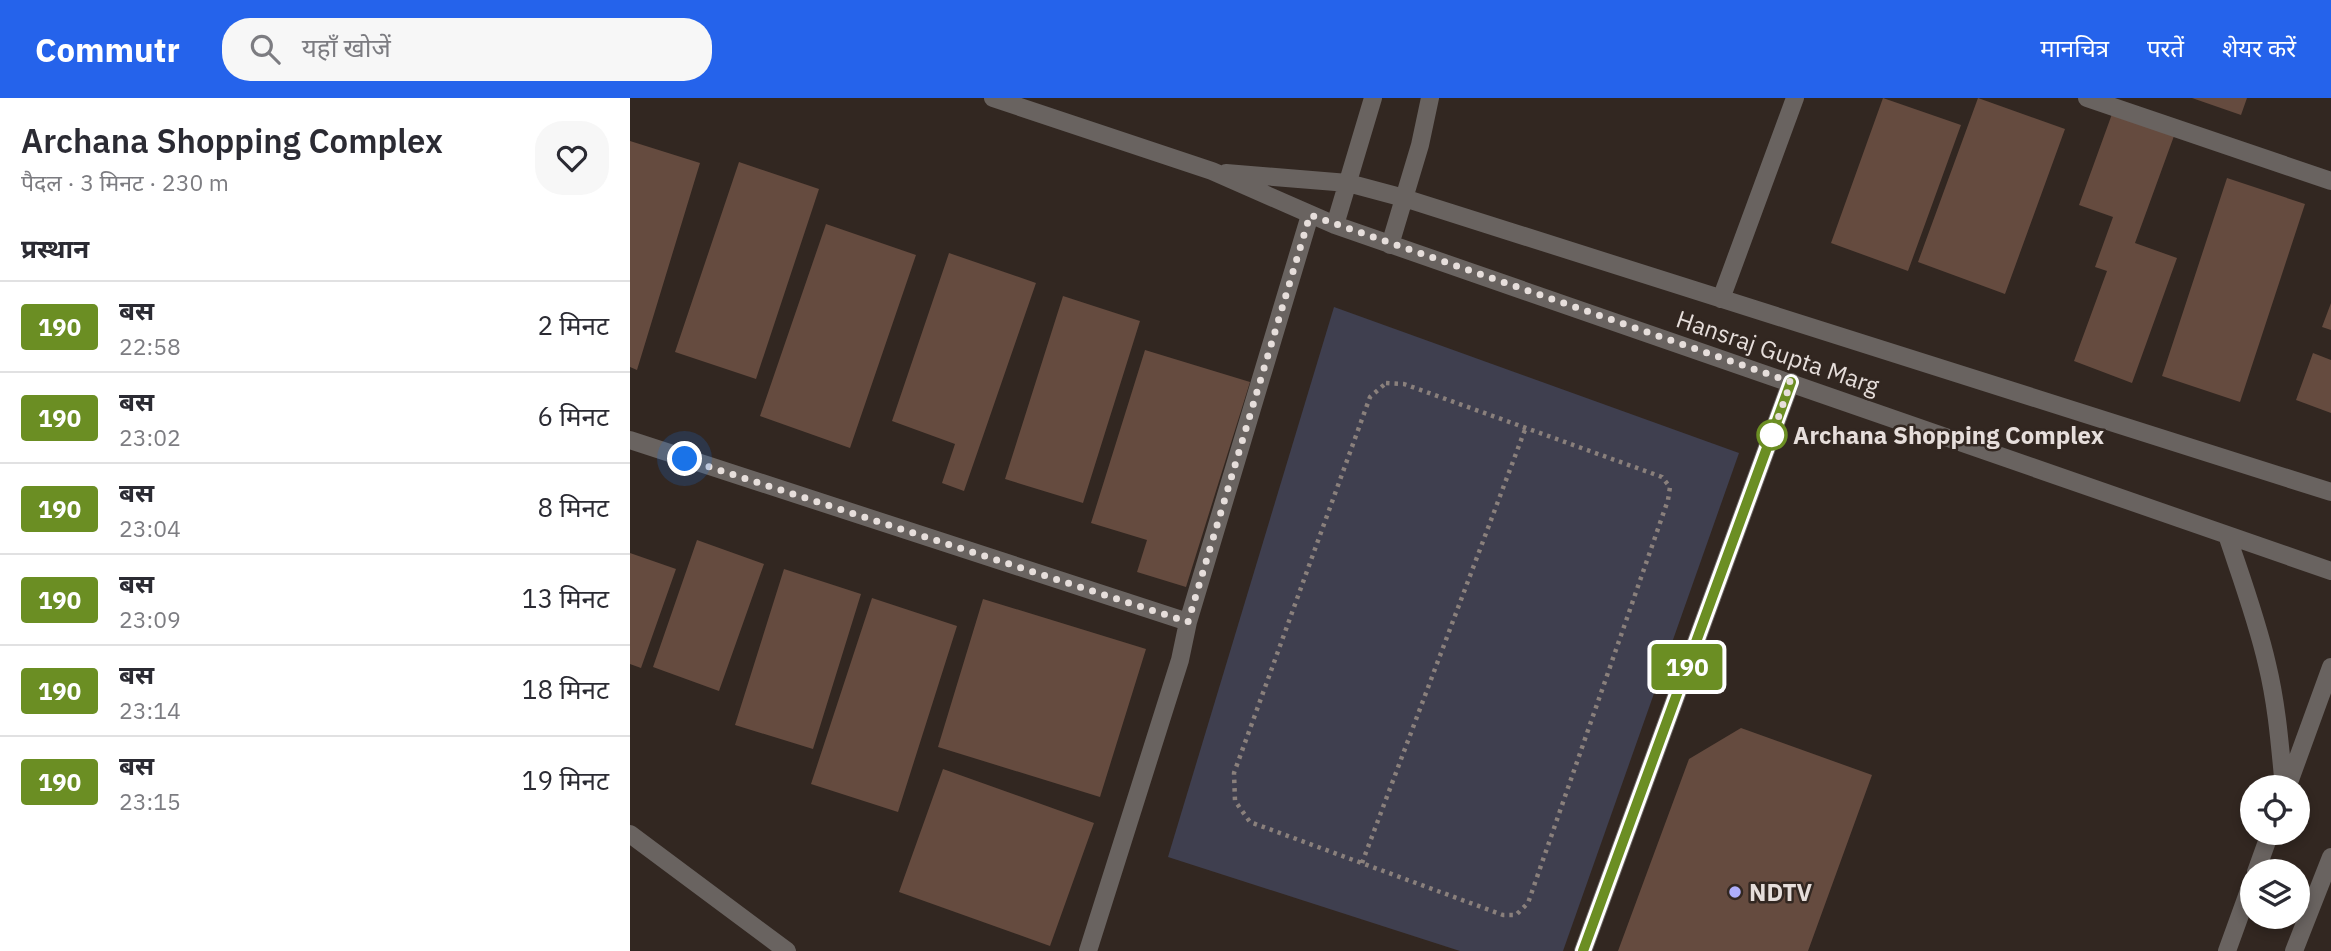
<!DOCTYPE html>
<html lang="hi">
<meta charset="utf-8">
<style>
body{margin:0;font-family:"IBM Plex Sans","Noto Sans Devanagari",sans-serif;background:#f7f7f7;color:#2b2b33;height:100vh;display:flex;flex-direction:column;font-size:26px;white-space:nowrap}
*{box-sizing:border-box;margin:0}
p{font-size:23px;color:#7c7c81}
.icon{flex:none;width:38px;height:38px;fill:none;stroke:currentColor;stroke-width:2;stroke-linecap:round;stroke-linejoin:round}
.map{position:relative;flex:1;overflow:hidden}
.sheet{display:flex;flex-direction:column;background:#fff;width:630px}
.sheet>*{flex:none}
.badge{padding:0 14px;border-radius:5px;font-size:24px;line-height:46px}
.tools{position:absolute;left:1610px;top:677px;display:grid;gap:14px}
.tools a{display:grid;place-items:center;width:70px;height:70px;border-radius:50%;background:#fff;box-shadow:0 4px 10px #0003;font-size:35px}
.you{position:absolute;width:35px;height:35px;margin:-18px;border:5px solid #fff;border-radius:50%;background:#1a73e8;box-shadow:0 0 0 10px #1a73e833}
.map>.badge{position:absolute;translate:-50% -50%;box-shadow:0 0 0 4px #fff}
h2{padding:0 21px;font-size:26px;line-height:63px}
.round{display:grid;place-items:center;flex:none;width:74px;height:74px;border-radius:28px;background:#f7f7f7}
.summary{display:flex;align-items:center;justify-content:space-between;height:119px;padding:0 21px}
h1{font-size:33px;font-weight:600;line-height:52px}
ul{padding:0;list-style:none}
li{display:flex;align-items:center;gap:21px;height:91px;padding:0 21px;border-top:2px solid #e1e1e2}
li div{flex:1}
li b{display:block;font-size:26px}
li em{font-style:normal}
li .badge{min-width:77px;font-weight:700;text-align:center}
header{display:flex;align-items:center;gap:42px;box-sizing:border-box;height:98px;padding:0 35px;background:#2563eb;color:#fff}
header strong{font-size:33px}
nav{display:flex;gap:38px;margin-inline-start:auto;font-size:24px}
.search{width:490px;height:63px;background:#f7f7f7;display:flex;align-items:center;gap:18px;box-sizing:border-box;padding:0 24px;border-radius:28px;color:#7c7c81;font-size:26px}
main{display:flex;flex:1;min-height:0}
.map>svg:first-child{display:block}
</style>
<header>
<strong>Commutr</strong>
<div class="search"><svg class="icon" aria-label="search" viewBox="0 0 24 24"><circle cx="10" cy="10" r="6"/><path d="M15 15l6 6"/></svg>यहाँ खोजें</div>
<nav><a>मानचित्र</a><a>परतें</a><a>शेयर करें</a></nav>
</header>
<main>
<section class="sheet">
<div class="summary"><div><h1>Archana Shopping Complex</h1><p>पैदल · 3 मिनट · 230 m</p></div><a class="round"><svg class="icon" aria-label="heart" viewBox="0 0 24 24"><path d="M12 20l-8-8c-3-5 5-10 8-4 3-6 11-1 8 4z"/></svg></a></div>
<h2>प्रस्थान</h2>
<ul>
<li><span class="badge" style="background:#6b8e23;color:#fff">190</span><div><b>बस</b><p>22:58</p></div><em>2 मिनट</em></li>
<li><span class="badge" style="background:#6b8e23;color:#fff">190</span><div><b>बस</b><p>23:02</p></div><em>6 मिनट</em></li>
<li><span class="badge" style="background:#6b8e23;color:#fff">190</span><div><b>बस</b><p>23:04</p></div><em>8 मिनट</em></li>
<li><span class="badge" style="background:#6b8e23;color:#fff">190</span><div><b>बस</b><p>23:09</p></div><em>13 मिनट</em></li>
<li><span class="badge" style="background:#6b8e23;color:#fff">190</span><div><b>बस</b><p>23:14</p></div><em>18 मिनट</em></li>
<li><span class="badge" style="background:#6b8e23;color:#fff">190</span><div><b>बस</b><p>23:15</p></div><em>19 मिनट</em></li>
</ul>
</section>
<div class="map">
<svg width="1701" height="853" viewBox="0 0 1701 853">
<rect width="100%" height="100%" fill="#322721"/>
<path fill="#3f3f4f" d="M704,209l405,146 -176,498h-103l-292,-94z"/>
<path fill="#654b3f" d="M1253,0l78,27 -53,146 -77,-28z
M1348,0l87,31 -60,165 -87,-32z
M1562,0h55l-6,17z
M1482,16l62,22 -39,107 42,15 -45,125 -58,-22 33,-90 -12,-4 18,-50 -34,-12z
M0,43l70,22 -63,207 -7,-3z
M109,64l80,27 -63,190 -81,-27z
M1597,80l78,26 -65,198 -78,-26z
M196,126l90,31 -66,193 -90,-32z
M319,155l87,30 -72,208 -22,-8 13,-39 -63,-23z
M433,198l77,25 -57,182 -78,-24z
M1701,205v27l-9,-3z
M515,252l105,32 -64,205 -49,-15 10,-32 -56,-17z
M1683,255l18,7v53l-35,-13z
M67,442l67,24 -45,127 -66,-24z
M0,455l46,16 -35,99 -11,-4z
M154,471l77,25 -48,155 -78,-24z
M242,500l85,28 -59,186 -87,-28z
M353,501l163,50 -46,148 -162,-50z
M1111,630l131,47 -64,176h-190l71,-192z
M313,671l151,54 -44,123 -151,-54z"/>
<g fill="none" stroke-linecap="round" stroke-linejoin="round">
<path stroke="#8a807c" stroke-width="4.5" stroke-dasharray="3.5 5" stroke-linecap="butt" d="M756,285l18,1 258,93 8,10 -2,13 -140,403 -12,12h-13l-253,-93 -15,-21 -1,-28 136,-376z
M732,765l164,-436"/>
<path stroke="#696360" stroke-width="18" d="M0,736l157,117
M953,853l208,-569"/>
<path stroke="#696360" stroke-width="18" d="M1457,0l244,83
M0,342l558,182
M458,853l92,-291 8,-38 122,-407"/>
<path stroke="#696360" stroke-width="18" d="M363,0l219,73 123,54 996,346
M596,75l122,10 56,15 927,294
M705,127l38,-127
M760,147l30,-100 10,-47
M1091,201l74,-201
M1597,437c14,42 30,85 40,129 10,41 13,82 17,124
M1657,690l44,-121
M1626,774l14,-39
M1597,853l25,-69
M1664,853l37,-94"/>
</g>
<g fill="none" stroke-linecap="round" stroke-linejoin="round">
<defs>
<path id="line" d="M953,853l208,-569"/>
</defs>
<use href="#line" stroke="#fff" stroke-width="16"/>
<use href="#line" stroke="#6b8e23" stroke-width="10"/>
<path stroke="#e6dedb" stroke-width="7" stroke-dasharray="0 12.6" d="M55,361l503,163 122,-407 481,167 -19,53"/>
</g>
<circle fill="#fff" stroke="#6b8e23" stroke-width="3.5" cx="1142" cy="337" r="14"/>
<circle fill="#aeaefb" stroke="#322721" stroke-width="2.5" cx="1105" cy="794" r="7"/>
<g text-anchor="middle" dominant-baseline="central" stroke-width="5" stroke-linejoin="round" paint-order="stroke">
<g font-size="24" fill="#e6dedb" stroke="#322721">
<text transform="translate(1148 254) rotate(19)">Hansraj Gupta Marg</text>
</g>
<g font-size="24" font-weight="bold" fill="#e6dedb" stroke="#322721" text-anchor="start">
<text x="1163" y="337">Archana Shopping Complex</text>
</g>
<g font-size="24" font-weight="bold" fill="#e6dedb" stroke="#322721" text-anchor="start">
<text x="1119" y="794">NDTV</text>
</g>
</g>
</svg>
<div class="tools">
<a><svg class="icon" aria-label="locate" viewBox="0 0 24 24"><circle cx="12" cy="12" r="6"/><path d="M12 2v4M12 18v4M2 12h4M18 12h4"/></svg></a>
<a><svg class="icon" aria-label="layers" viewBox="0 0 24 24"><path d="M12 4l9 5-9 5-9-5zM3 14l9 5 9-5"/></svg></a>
</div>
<div class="you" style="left:55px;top:361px"></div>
<b class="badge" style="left:1057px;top:569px;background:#6b8e23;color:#fff">190</b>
</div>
</main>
